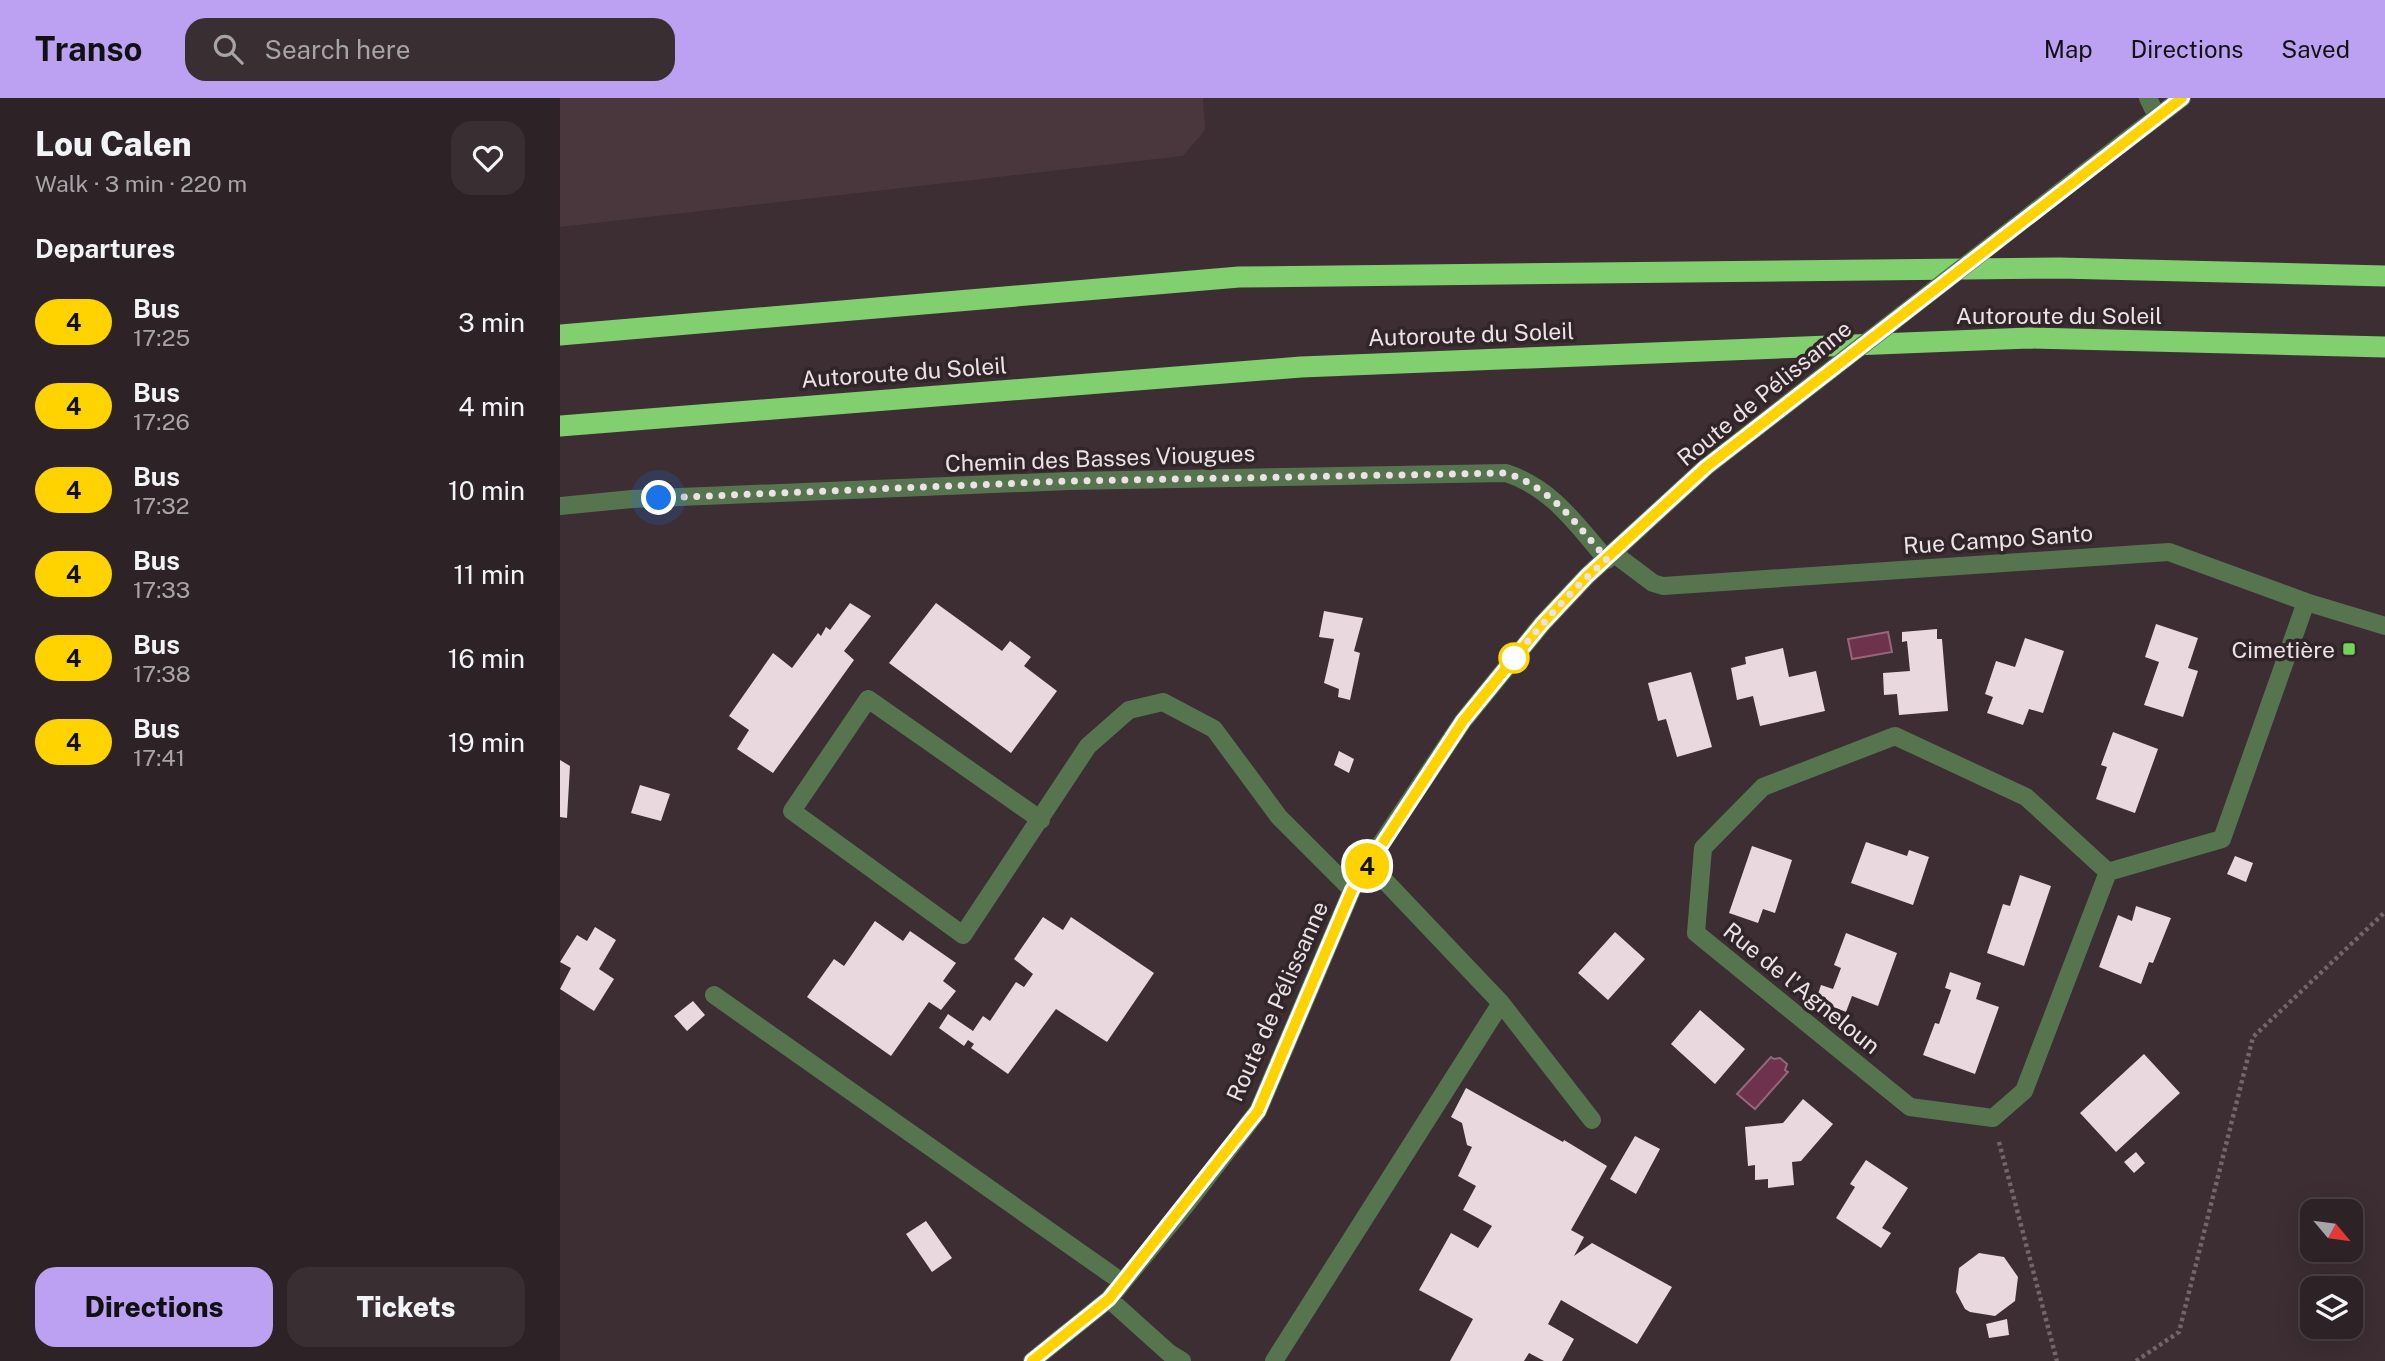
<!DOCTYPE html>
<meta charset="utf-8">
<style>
body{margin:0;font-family:"Public Sans",sans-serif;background:#392f32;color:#f1f3f6;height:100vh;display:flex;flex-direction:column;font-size:26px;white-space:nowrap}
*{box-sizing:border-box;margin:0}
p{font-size:23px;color:#a7a4a7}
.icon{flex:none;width:38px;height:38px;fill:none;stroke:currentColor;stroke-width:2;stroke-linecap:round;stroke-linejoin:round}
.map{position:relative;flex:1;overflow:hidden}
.side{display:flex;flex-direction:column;background:#2d2226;width:560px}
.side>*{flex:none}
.badge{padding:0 14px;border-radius:23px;font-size:24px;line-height:46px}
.needle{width:46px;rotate:119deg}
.controls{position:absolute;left:1740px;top:1101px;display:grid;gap:14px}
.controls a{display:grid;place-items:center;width:63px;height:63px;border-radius:14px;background:#2d2226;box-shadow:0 7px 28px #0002,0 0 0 2px #483f43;font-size:35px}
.you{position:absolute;width:35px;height:35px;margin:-18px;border:5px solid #fff;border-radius:50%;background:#1a73e8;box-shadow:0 0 0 10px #1a73e833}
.map>.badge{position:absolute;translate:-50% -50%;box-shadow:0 0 0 4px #fff}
h2{padding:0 35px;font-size:26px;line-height:63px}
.round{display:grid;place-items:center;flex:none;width:74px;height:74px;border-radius:21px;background:#392f32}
.head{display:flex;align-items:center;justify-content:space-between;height:119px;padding:0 35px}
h1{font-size:33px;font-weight:800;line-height:52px}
.action{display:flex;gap:14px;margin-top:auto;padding:14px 35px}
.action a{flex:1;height:80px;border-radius:21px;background:#bca0f2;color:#111;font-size:28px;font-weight:800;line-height:80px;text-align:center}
.action a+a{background:#392f32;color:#f1f3f6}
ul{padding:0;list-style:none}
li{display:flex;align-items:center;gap:21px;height:84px;padding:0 35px}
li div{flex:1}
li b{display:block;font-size:26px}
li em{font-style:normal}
li .badge{min-width:77px;font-weight:700;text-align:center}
header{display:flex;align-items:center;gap:42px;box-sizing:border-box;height:98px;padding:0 35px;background:#bca0f2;color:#111}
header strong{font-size:33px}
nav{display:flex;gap:38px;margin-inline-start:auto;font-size:24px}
.search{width:490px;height:63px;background:#392f32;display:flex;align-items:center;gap:18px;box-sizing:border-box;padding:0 24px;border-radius:21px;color:#a7a4a7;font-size:26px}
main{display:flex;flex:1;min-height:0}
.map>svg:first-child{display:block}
</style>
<header>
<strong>Transo</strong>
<div class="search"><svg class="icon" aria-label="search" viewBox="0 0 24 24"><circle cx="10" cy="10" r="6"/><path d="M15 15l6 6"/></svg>Search here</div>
<nav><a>Map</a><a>Directions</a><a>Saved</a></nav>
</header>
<main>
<section class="side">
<div class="head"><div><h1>Lou Calen</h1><p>Walk · 3 min · 220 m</p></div><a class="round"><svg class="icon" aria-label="heart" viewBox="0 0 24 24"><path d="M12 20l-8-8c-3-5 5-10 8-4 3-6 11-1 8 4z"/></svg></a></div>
<h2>Departures</h2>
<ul>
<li><span class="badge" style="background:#ffd300;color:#111">4</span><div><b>Bus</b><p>17:25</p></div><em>3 min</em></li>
<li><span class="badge" style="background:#ffd300;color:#111">4</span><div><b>Bus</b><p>17:26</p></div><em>4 min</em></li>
<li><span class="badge" style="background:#ffd300;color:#111">4</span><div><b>Bus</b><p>17:32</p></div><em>10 min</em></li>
<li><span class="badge" style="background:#ffd300;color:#111">4</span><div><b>Bus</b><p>17:33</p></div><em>11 min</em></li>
<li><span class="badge" style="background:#ffd300;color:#111">4</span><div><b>Bus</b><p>17:38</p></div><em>16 min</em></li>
<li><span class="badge" style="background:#ffd300;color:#111">4</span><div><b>Bus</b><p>17:41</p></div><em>19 min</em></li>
</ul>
<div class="action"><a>Directions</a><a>Tickets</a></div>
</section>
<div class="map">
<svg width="1825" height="1263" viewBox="0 0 1825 1263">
<rect width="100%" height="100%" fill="#3c2e33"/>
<path fill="#4a363d" d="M0,0h643l2,32 -22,26 -623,71z"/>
<path fill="#6e324d" stroke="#94677b" stroke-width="2" d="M1328,534l4,20 -40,7 -4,-20z
M1211,959l3,2 6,-1 7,6 -2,6 3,2 -33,37 -18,-15z"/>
<path fill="#ead8df" d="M290,505l21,13 -27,35 10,9 -81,113 -36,-24 12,-19 -20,-14 44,-63 19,15 26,-35 3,3 5,-9 4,3z
M376,505l66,48 8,-10 21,16 -7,9 33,25 -46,62 -122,-90z
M764,513l39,7 -9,33 6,2 -10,47 -12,-3 1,-8 -15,-6 10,-44 -15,-2z
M1596,526l42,14 -10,30 10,3 -15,46 -39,-12 15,-43 -14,-5z
M1377,531v10h5l6,72 -49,4 -2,-21 -13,1 -1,-22 27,-2 -3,-30 -5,1v-10z
M1465,540l39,13 -21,62 -14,-4 -6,16 -36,-12 6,-16 -8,-3 11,-33 19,6z
M1223,550l6,29 27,-6 9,40 -65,15 -7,-30 -16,4 -6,-32 15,-4 -1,-7z
M1131,574l21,75 -35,10 -11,-38 -8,2 -10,-38z
M1553,634l45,17 -23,64 -39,-14 11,-32 -6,-2z
M779,653l15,8 -5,14 -15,-8z
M0,662l10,6 -3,52 -7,-1z
M80,687l30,9 -9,27 -30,-8z
M1306,744l41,14 2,-6 20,7 -16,48 -62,-22z
M1192,748l40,14 -17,53 -12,-4 -5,14 -29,-10z
M1675,758l18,7 -7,19 -19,-8z
M1460,777l31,11 -27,80 -37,-13 16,-49 7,2z
M1576,808l35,12 -18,45 -4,-1 -8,22 -42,-17 19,-52 14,6z
M483,819l20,13 8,-13 83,56 -47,69 -51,-33 -48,65 -37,-26 3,-4 -6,-4 -4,6 -25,-18 9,-14 25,17 10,-15 7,5 26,-39 8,5 9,-13 -19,-15z
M315,823l28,20 7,-10 46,32 -13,18 13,10 -15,19 -12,-8 -38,54 -84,-59 27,-38 10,7z
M35,829l21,13 -17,29 15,10 -20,32 -34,-22 11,-21 -11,-6 17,-27 10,6z
M1055,834l30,27 -37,41 -30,-27z
M1286,835l51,20 -19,53 -26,-10 -6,16 -30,-12 5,-15 12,4 8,-21 -7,-3z
M1390,874l31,11 -5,16 23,8 -24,67 -52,-19 12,-32 4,1 12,-34 -6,-2z
M133,903l12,14 -18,16 -13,-15z
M1140,912l45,39 -30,35 -44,-40z
M1584,956l36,39 -64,59 -36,-39z
M906,990l97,54 1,-2 43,26 -36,64 13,7 -10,19 18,-13 80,44 -35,57 -76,-44 -13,24 26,15 -12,22h-18l-15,-8 -5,8h-74l23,-42 -54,-29 32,-57 27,15 14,-22 -29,-16 13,-24 -18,-10 14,-29 -5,-2 -5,-22 -11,-6z
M1243,1001l30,25 -32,37 -9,1 2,23 -26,3v-9l-13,1v-15l-7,1 -3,-39 38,-4z
M1075,1038l25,13 -24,45 -26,-15z
M1576,1054l9,11 -11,10 -10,-11z
M1306,1062l42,28 -26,40 9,5 -10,15 -45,-30 19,-31 -5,-3z
M366,1123l26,37 -20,14 -26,-38z
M1419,1155l25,4 14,20 -3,24 -20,15 -25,-4 -5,-3 -9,-17 3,-24z
M1447,1221l2,16 -20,3 -3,-14z"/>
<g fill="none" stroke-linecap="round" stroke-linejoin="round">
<path stroke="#72666a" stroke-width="4.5" stroke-dasharray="3.5 3.5" stroke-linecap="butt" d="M1439,1044l58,219
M1576,1263l43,-29 74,-295 132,-125"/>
<path stroke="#56754f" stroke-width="18" d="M1588,0l9,19
M1560,47l62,-47
M0,408l72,-7 437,-18 437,-8c46,15 70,51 101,87
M1053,455l40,30 10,3 506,-34 137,50 79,24
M1335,638l131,61 82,75 -84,219 -31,27 -83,-11 -214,-174 7,-85 60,-61z
M481,722l-173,-121 -76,112 171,124 125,-189 41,-36 34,-8 51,27 65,88 73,73
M1548,774l114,-33 84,-237
M154,897l408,287
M941,905l91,117
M549,1201l60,54 13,8
M472,1263l77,-62 77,-94 72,-94 94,-221 16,-27 95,-142 79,-97 45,-48 119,-109
M714,1263l227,-358 -133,-140"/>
<path stroke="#81cf6f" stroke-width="21" d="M0,237l679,-58 820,-9 326,8
M0,328l741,-59 728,-29 356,9"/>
<path stroke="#56754f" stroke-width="18" d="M1146,369l414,-322"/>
</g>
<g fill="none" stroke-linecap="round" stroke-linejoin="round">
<defs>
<path id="line" d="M472,1263l77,-62 149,-188 94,-221 111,-169 79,-97 45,-48 119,-109 476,-369"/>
</defs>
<use href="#line" stroke="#fff" stroke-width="16"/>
<use href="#line" stroke="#ffd300" stroke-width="10"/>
<path stroke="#ebe2e5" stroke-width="7" stroke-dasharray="0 12.6" d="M99,400l410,-17 437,-8c46,15 70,51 101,86 -35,30 -65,65 -93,99"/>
</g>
<rect fill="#73d25c" stroke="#312529" stroke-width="2.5" x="1782" y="544" width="14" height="14" rx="3.5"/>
<circle fill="#fff" stroke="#ffd300" stroke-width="3.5" cx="954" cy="560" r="14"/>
<g text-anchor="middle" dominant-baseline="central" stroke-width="7" stroke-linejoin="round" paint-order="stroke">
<g font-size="23" fill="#ebe2e5" stroke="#312529">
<text x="1499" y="217">Autoroute du Soleil</text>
<text transform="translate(911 236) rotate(-2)">Autoroute du Soleil</text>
<text transform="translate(344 274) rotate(-4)">Autoroute du Soleil</text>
<text transform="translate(1204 295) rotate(-39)">Route de Pélissanne</text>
<text transform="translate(540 360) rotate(-2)">Chemin des Basses Viougues</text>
<text transform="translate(1438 441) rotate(-4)">Rue Campo Santo</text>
<text transform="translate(1242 890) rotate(39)">Rue de l'Agneloun</text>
<text transform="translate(717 903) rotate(-66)">Route de Pélissanne</text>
</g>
<g font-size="23" fill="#ebe2e5" stroke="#312529" text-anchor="end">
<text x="1775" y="551">Cimetière</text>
</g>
</g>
</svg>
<div class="controls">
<a><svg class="needle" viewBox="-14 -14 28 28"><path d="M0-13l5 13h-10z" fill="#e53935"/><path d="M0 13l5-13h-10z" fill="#a7a4a7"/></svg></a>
<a><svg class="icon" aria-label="layers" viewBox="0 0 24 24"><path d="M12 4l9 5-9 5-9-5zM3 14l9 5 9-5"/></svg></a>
</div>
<div class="you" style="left:99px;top:400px"></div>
<b class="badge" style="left:807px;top:768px;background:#ffd300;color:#111">4</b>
</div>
</main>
